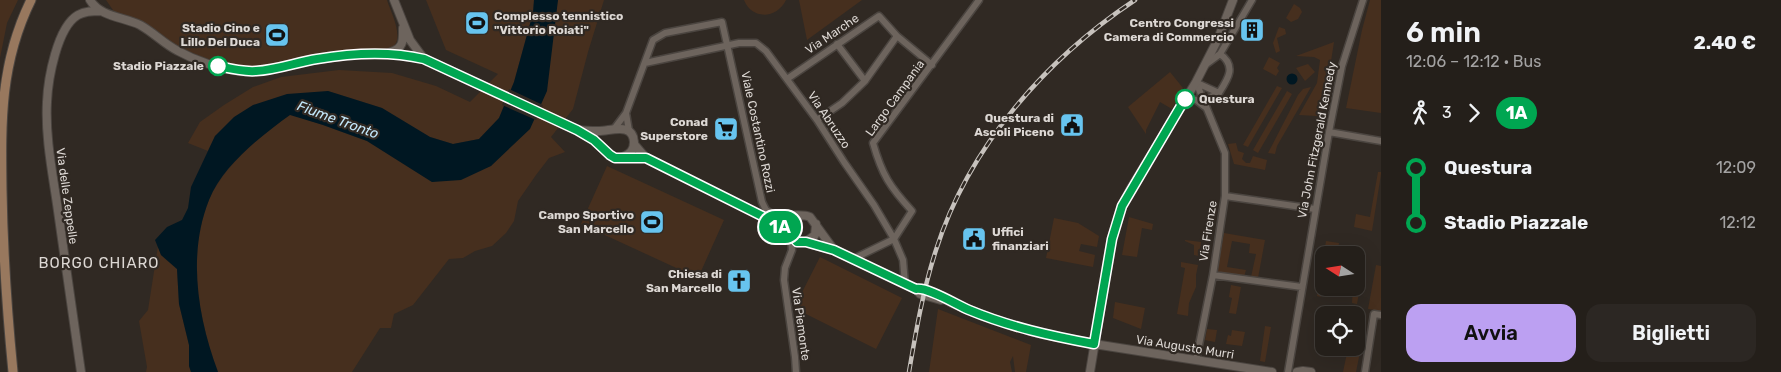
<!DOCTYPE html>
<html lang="it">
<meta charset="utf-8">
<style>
body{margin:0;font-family:Rubik,sans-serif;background:#2c2723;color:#f1f3f6;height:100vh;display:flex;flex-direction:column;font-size:19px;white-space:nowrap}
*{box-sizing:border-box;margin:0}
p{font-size:16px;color:#a3a2a2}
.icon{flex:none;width:28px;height:28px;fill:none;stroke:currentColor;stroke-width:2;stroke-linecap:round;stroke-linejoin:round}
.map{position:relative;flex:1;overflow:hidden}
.drawer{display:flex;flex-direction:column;background:#241f1a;width:400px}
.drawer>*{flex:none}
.badge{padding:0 10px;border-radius:16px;font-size:18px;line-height:32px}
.needle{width:32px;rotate:282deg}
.fabs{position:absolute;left:1315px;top:246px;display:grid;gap:10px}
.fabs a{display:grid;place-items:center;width:50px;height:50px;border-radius:10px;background:#241f1a;box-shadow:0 5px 20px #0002,0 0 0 1px #413d39;font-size:25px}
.map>.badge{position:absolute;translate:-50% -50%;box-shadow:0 0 0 2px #fff}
.legs{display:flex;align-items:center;gap:8px;height:55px;padding:0 25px;font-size:16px}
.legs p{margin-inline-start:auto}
.summary{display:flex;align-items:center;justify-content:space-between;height:85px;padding:0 25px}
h1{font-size:28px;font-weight:600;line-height:38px}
.cta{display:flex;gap:10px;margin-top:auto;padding:10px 25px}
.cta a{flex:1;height:58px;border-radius:15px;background:#bca0f2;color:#111;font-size:20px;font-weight:600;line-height:58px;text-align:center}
.cta a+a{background:#2c2723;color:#f1f3f6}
ul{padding:0 25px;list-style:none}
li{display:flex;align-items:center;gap:18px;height:55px;font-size:19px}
li i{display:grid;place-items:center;width:8px;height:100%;margin:0 6px;background:currentColor}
li i::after{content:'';width:12px;height:12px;margin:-6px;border:4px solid;border-radius:50%;background:#241f1a}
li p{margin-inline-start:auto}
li:first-child i{background:linear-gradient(#0000 50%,currentColor 0)}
li:last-child i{background:linear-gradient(currentColor 50%,#0000 0)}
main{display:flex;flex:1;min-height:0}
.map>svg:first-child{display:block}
</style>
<main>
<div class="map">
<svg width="1381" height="372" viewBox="0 0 1381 372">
<rect width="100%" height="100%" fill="#302923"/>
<path fill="#462f1e" d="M0,0h18l-11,23 -7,35z
M106,0h281c4,13 18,38 5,48l-76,7 -25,4 -27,8 -21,1 -38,-10 -33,-13 -34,-23 -23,-9z
M426,0h108l-1,13 -19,69 -15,36 -20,21 -26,5 -23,-7 -48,-29 -54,-17 -113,45 -7,15 -20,-8 12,-21 24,-17 29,-18 28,-10 58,-7 53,3 44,13 34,16 28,-28 -52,-24z
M558,0h46l-16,52 -15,57 -22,28 14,15 -16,6 -13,17 -18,26 -4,20 -8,12 -14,13 -17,5 -12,7 -14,1 -36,46 -19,9 -3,14h-11l-28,44h-134c-20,-54 -31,-117 -9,-172 14,-34 52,-64 81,-86l33,11 44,16 65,41 59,-16 63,-148z
M744,0h42c-9,19 -34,20 -42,0z
M799,0h63l-55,40z
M1370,0h11v113l-35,-5 16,-78z
M1294,4l6,4 2,4 -4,7 -7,3 -5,-4z
M1279,27l6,2 1,5 -9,4 3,13 -4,2 -3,-10z
M1334,42l-12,77 -5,-3 -18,-1 18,-32 3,-23 -6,-3 -18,-1z
M1269,57l11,6 -3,5 2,3 -3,5 -13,-7z
M1308,64l7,8 -10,9 -9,-13z
M1170,72l13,16 -11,21 -12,-7 -14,28v4l-18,-27z
M1277,86l5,2 -34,59 -5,-2z
M1311,87l-34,59 -2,8 -7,-1 30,-58 5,-6z
M1287,91l5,3 -34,59 -5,-3z
M1236,143l2,8 6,2 -2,6 4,4h4l3,-7 14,4 -2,10 -31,-6 -6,-20z
M607,166l117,54 -26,58 -117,-54z
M1378,172h3v2l-9,57 -18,-4 2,-13 14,3z
M1129,217l24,7 -1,6 -10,-2 -5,29 -15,-2z
M1054,218l24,5 21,13 -2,11 -16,-3 -2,7 16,4 -2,12 -47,-9z
M1224,233l41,7 -7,38 -7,-1 5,-23 -7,-1 1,-9 -18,-3 -5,26 19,3 -2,7 -27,-5z
M1185,240l16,2 -2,14 -5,-1v-10l-9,-4z
M1326,241l13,2 -1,5h-2l-3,7h-9v28l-4,12 1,2 -4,-1z
M158,246l3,9 16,14 2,35 10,41v21l2,6h-45l1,-5 -8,-46 9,-11z
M820,257l82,41 -26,51 -82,-41z
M1181,262l17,3 -2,10v12l-7,16 -1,13 -11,-2 8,-46 -4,-1z
M1358,265l3,1 -1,7 2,1 -5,30 -5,-1 1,-15h3z
M1376,265l5,1v45l-13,-2z
M1231,285l10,2 -5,27 -7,-1 3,-15 -3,-1z
M1115,302l30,6 -4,21 -28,-11z
M938,309l93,36 -5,27h-11l-2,-16 -3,6 2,10h-83z
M1265,326l6,1 -6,35 -5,-1z
M1207,329l10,1 -2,12 -10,-2z
M1232,330l13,2 -3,14 -16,-2 2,-9 3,1z
M1356,332l4,1 3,4 -7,35h-13l5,-24h8z"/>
<path fill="#001722" d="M534,0h24l-11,91 -17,38 -39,37 -30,14 -29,2 -65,-41 -44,-16 -33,-10c-29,21 -67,50 -81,85 -22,55 -11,118 9,172h-27l-2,-6v-21l-10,-41 -2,-35 -16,-14 -6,-15 12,-13 15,-7 6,-12 3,-21 24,-51 19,-19 19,-12 34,-11 41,-3 54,17 48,29 23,7 26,-5 20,-21 15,-36 19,-69z
M1286.5 79a5.5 5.5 0 1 1 11 0a5.5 5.5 0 1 1-11 0Z"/>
<path fill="#302923" d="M509,89l34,16 -7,15 -34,-15z"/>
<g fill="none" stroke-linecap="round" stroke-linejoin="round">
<defs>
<path id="minor" d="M837,44l28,37
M645,63l94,-20h17l10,8 51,69 27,42 30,43 20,34 9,21 2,24
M1205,65l15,-11 32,-54
M787,79l92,-63 18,20 35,29
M1196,82l29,71v43l-12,79 -17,85
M1197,83l22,10c9,-14 18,-27 1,-39
M1208,98l11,-5
M1185,99l11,1 9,7
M626,113l3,18
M817,120l25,-17 23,-22 32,-45
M614,129l12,-16 27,-73 12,-7 57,-11 40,180 4,8 11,7
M1329,132l52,9
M1225,196l90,13
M791,237l1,13 -7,18 -1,12 11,77 1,15
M894,239l18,-28c-22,-24 -30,-36 -39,-68l106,-143
M853,259l41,-20
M1213,275l89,12
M1288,372l41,-240 13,-66 21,-66
M1365,372l9,-58 7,1"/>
<path id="tertiary" d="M90,0c10,17 34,17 50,25 13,7 24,19 38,26 18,10 41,17 61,20 23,3 46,-6 68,-10 38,-7 79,-10 117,-2l153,71 17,10 16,15 5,3h31
M394,0l16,40 14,19
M391,52c13,-4 12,-12 12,-24
M579,130c7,1 13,1 20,1 12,0 34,-9 35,11 0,8 -4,12 -11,15
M634,144l12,14 120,60 24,16
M795,217c-8,7 -8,16 0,23l39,10 82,39 4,5 21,6
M766,218c11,-1 36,-5 44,-1l24,33
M806,242l9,-7 1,-11
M916,289l7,-1 29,15 35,14 50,16 57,11 178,28
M81,372c-8,-54 -15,-108 -23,-161 -5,-36 -13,-73 -11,-109 1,-23 10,-75 31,-87 7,-4 15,-4 23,-4
M1090,372l22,-133 10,-33 9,-18 65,-106 22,-43 15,-39
M1297,372l6,-1 8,1"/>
<path id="secondary" d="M13,372c-6,-61 -10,-121 -11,-182 -1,-69 -2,-127 29,-190"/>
</defs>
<use href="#minor" stroke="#4b4540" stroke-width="9"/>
<use href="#tertiary" stroke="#4b4540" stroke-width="10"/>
<use href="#secondary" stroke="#4b4540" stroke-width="11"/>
<use href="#minor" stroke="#6d645d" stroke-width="6"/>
<use href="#tertiary" stroke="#6d645d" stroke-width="8"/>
<use href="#secondary" stroke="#98785e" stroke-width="9"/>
<defs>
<path id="rail" d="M909,372c7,-41 14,-82 27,-122 33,-104 110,-191 199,-250"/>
</defs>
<use href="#rail" stroke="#c7c2bd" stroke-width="4.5"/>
<use href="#rail" stroke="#302923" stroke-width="2.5" stroke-dasharray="8" stroke-linecap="butt"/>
</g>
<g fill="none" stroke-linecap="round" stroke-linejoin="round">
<defs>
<path id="line-1" d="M218,66c13,3 25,6 38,5 21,-1 41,-9 61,-12 35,-6 73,-8 107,0l153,71 17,10 16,15 5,3h31l120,60 24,16 7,8h9l28,8 82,39c12,-2 39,15 53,21 41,17 82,26 125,34l18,-105 10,-33 63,-107"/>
</defs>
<use href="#line-1" stroke="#fff" stroke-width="11"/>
<use href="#line-1" stroke="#00a651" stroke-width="8"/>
</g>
<defs>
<symbol id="stadium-square" viewBox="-11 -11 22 22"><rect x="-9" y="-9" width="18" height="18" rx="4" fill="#67c4ef" stroke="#302923"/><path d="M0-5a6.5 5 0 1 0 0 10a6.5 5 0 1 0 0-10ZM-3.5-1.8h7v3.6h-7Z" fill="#111"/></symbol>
<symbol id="building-square" viewBox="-11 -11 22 22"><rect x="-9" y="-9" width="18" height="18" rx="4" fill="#67c4ef" stroke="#302923"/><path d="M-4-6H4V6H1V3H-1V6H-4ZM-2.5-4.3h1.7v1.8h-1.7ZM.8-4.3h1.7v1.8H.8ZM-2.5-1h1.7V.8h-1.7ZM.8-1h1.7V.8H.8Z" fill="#111"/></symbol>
<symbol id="civic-square" viewBox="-11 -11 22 22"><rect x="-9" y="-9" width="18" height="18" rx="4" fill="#67c4ef" stroke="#302923"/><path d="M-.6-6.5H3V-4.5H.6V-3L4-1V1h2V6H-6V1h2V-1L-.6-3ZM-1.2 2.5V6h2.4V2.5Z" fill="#111"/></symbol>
<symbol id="supermarket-square" viewBox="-11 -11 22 22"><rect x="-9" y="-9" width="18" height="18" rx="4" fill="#67c4ef" stroke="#302923"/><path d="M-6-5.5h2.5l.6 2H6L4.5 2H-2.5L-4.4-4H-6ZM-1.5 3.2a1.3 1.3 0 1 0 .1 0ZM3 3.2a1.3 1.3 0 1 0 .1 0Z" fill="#111"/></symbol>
<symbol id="church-square" viewBox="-11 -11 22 22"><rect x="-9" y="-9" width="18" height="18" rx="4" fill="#67c4ef" stroke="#302923"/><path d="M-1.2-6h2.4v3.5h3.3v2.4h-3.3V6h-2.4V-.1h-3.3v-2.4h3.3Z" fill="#111"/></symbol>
</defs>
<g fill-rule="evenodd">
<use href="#stadium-square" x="463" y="9" width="28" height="28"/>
<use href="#building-square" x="1238" y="16" width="28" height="28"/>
<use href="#stadium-square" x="263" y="21" width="28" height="28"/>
<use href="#civic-square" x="1058" y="111" width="28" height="28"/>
<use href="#supermarket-square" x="712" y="115" width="28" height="28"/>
<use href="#stadium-square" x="638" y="208" width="28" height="28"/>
<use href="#civic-square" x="960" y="225" width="28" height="28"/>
<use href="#church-square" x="725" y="267" width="28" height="28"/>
</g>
<g fill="#fff" stroke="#00a651" stroke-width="2.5">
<circle cx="218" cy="66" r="9"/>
<circle cx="1185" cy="99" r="9"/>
</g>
<g text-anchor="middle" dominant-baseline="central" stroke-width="4.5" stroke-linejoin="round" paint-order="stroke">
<g font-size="12" font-weight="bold" fill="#ddd8d4" stroke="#302923" text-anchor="end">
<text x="494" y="16" text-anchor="start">Complesso tennistico<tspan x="494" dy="14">"Vittorio Roiati"</tspan></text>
<text x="1234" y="23">Centro Congressi<tspan x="1234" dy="14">Camera di Commercio</tspan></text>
<text x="260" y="28">Stadio Cino e<tspan x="260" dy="14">Lillo Del Duca</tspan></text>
<text x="1054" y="118">Questura di<tspan x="1054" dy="14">Ascoli Piceno</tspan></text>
<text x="708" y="122">Conad<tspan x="708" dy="14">Superstore</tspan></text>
<text x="634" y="215">Campo Sportivo<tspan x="634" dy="14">San Marcello</tspan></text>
<text x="992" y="232" text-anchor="start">Uffici<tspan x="992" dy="14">finanziari</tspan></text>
<text x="722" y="274">Chiesa di<tspan x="722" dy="14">San Marcello</tspan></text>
</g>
<g font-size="12" fill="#ddd8d4" stroke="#302923">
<text transform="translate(832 34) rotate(-34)">Via Marche</text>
<text transform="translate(895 98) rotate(-54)">Largo Campania</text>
<text transform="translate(829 120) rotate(56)">Via Abruzzo</text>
<text transform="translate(758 132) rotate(78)">Viale Costantino Rozzi</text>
<text transform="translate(1317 140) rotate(-79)">Via John Fitzgerald Kennedy</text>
<text transform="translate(67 196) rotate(82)">Via delle Zeppelle</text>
<text transform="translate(1208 231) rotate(-81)">Via Firenze</text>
<text transform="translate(801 324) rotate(82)">Via Piemonte</text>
<text transform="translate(1185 347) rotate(9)">Via Augusto Murri</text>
</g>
<g font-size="12" font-weight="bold" fill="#ddd8d4" stroke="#302923" text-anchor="end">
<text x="204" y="66">Stadio Piazzale</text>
<text x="1199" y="99" text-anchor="start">Questura</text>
</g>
<g font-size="14" font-style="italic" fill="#c4e9fc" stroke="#302923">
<text transform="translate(338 120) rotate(20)">Fiume Tronto</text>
</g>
<g font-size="15" letter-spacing="1" fill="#ddd8d4" stroke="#302923">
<text x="99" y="263">BORGO CHIARO</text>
</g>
</g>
</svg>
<div class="fabs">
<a><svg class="needle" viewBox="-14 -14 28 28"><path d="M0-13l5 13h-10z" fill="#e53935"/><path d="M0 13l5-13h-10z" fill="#a3a2a2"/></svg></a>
<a><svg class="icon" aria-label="locate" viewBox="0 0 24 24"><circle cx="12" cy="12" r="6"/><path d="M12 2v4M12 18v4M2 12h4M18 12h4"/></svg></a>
</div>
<b class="badge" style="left:780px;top:227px;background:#00a651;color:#fff">1A</b>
</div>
<section class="drawer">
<div class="summary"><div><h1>6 min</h1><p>12:06 – 12:12 · Bus</p></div><b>2.40 €</b></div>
<div class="legs"><svg class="icon" aria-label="walk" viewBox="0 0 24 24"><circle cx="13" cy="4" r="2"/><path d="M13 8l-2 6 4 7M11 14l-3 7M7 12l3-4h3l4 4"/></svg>3<svg class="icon" aria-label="forward" viewBox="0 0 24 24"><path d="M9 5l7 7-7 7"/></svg><b class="badge" style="background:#00a651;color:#fff">1A</b></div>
<ul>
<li><i style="color:#00a651"></i><b>Questura</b><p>12:09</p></li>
<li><i style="color:#00a651"></i><b>Stadio Piazzale</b><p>12:12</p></li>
</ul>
<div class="cta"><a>Avvia</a><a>Biglietti</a></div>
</section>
</main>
